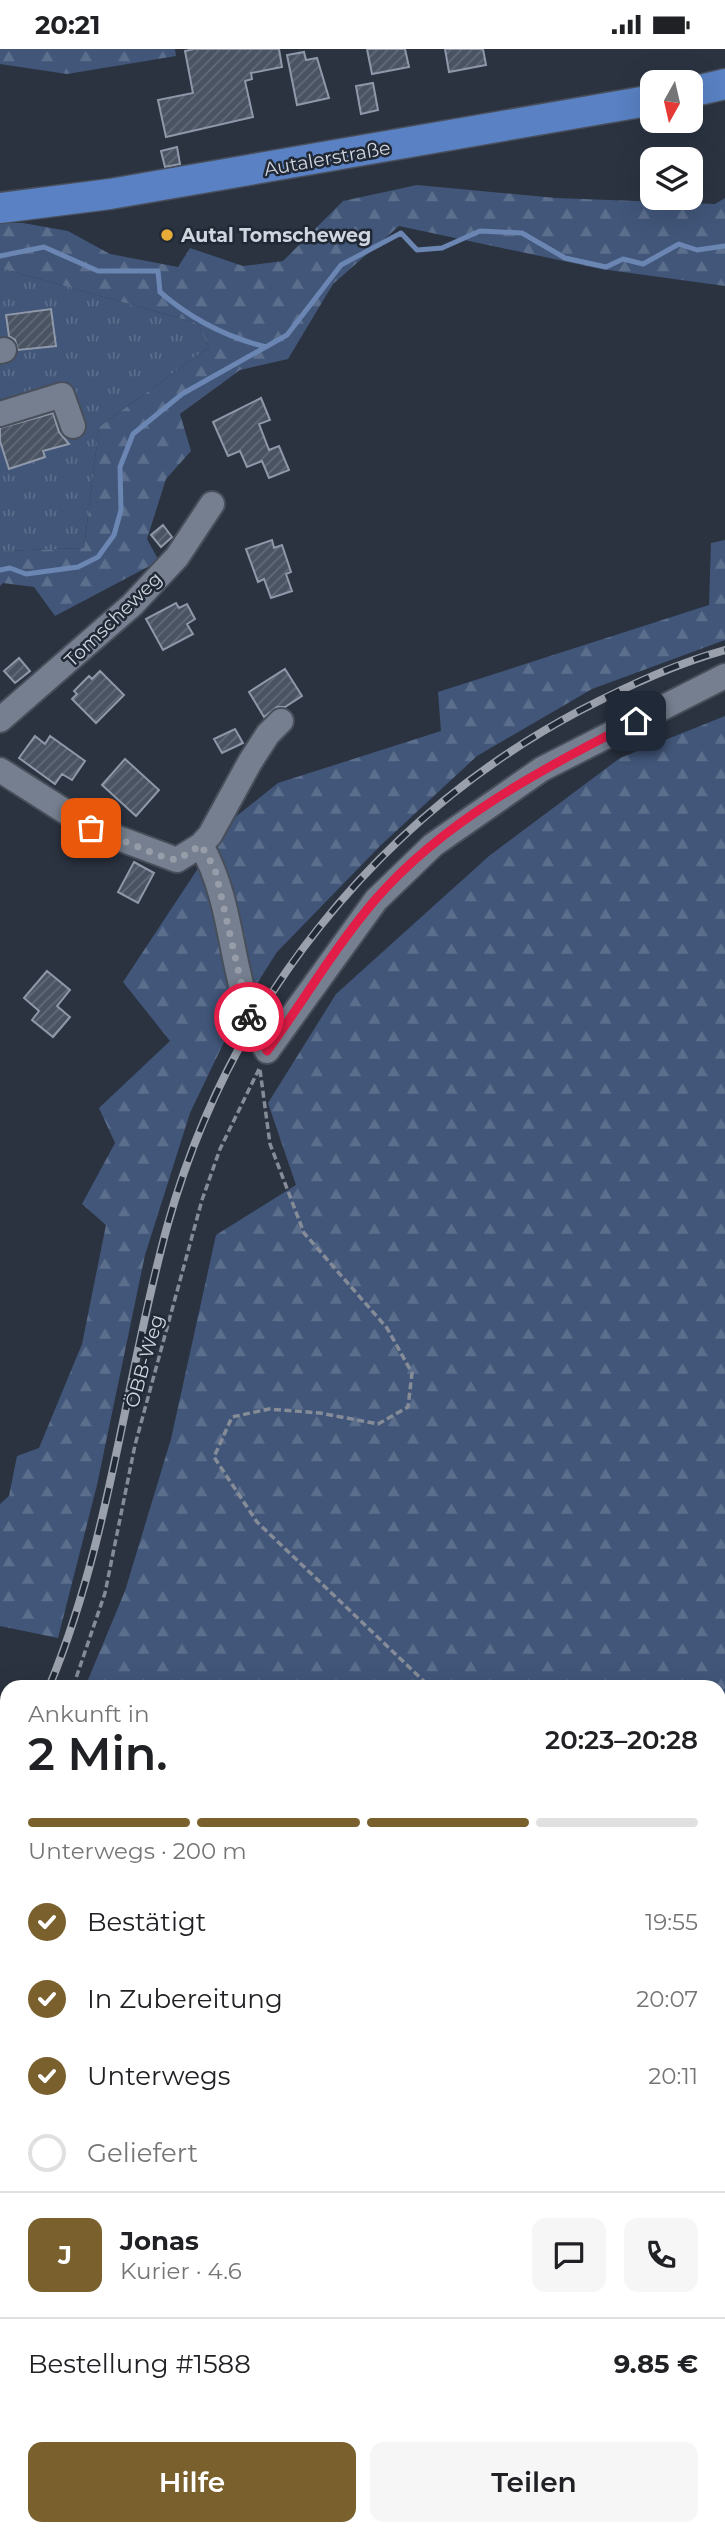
<!DOCTYPE html>
<html lang="de">
<head>
<meta charset="utf-8">
<style>
  :root { --surface:#fff; --page:#f6f6f6; --text:#202124; --muted:#757577; --line:#e0e0e0; --accent:#7a602d }
  body { margin:0; font-family:Montserrat,sans-serif; background:var(--page); color:var(--text); height:100vh; display:flex; flex-direction:column; font-size:26px; white-space:nowrap }
  * { box-sizing:border-box; margin:0 }
  p { font-size:23px; color:var(--muted) }
  .icon { flex:none; width:38px; height:38px; fill:none; stroke:currentColor; stroke-width:2; stroke-linecap:round; stroke-linejoin:round }
  .map { position:relative; flex:1; overflow:hidden }
  .details { position:absolute; left:0px; top:1631px; width:726px; height:856px; display:flex; flex-direction:column; background:var(--surface); border-radius:21px 21px 0 0; box-shadow:0 7px 28px #0002 }
  .details>* { flex:none }
  .needle { width:46px; rotate:188deg }
  .tools { position:absolute; left:640px; top:21px; display:grid; gap:14px }
  .tools a { display:grid; place-items:center; width:63px; height:63px; border-radius:14px; background:var(--surface); box-shadow:0 7px 28px #0002; font-size:35px }
  .pin { position:absolute; display:grid; place-items:center; width:60px; height:60px; color:#fff; margin:-30px; border-radius:14px; box-shadow:0 4px 10px #0006 }
  .courier { position:absolute; display:grid; place-items:center; width:70px; height:70px; margin:-35px; border:5px solid #e11d48; border-radius:50%; background:#fff; color:#222; box-shadow:0 2px 9px #0007 }
  .overview em { font-style:normal; font-weight:600 }
  .overview div { display:flex; flex-direction:column-reverse }
  .overview { display:flex; align-items:center; justify-content:space-between; height:119px; padding:0 28px }
  h1 { font-size:46px; font-weight:600; line-height:52px }
  .bar { display:grid; grid-template-columns:repeat(4,1fr); gap:10px 7px; align-content:center; height:84px; padding:0 28px }
  .bar i { height:9px; border-radius:5px; background:var(--line) }
  .bar .selected { background:var(--accent) }
  .bar p { grid-column:span 4 }
  .line { display:flex; align-items:center; gap:18px; padding:0 28px; border-top:2px solid var(--line) }
  .line div { flex:1 }
  .round { display:grid; place-items:center; flex:none; width:74px; height:74px; border-radius:14px; background:var(--page) }
  ol { padding:0 28px; list-style:none }
  li { display:flex; align-items:center; gap:21px; height:77px }
  li p { margin-inline-start:auto }
  li .icon { padding:7px; border-radius:50%; background:var(--accent); color:#fff; stroke-width:4 }
  li:last-child { color:var(--muted) }
  li i { width:38px; height:38px; border:4px solid var(--line); border-radius:50% }
  .primary-button { display:flex; gap:14px; margin-top:auto; padding:14px 28px }
  .primary-button a { flex:1; height:80px; border-radius:14px; background:var(--accent); color:#fff; font-size:28px; font-weight:600; line-height:80px; text-align:center }
  .primary-button a+a { background:var(--page); color:var(--text) }
  .status { display:flex; justify-content:space-between; align-items:center; height:49px; padding:0 35px; background:var(--surface); direction:ltr }
  .status svg { height:19px; fill:currentColor }
  .map>svg:first-child { display:block }
  .grass { fill:url(#grass-tufts) }
  .forest { fill:url(#forest-firs) }
  .lines { fill:none; stroke-linecap:round; stroke-linejoin:round }
  .stream { stroke:#6b86b3; stroke-width:5 }
  .building { fill:url(#building-hatch); stroke:#8e98a9; stroke-width:2 }
  .minor-casing { stroke:#484f5b; stroke-width:28 }
  .major-casing { stroke:#484f5b; stroke-width:33 }
  .path { stroke:#858c98; stroke-width:3.5; stroke-dasharray:7 3.5; stroke-linecap:butt }
  .minor { stroke:#757f8f; stroke-width:24 }
  .major { stroke:#5981c3; stroke-width:30 }
  .rail-casing { stroke:#9aa1ac; stroke-width:8 }
  .rail { stroke:#212936; stroke-width:5; stroke-dasharray:16; stroke-linecap:butt }
  .done { stroke:#969da8; stroke-width:7; stroke-dasharray:0 12.6 }
  .route { stroke:#e11d48; stroke-width:9 }
  .poi-dot { fill:#e7ac37; stroke:#212936; stroke-width:2.5 }
  .labels { text-anchor:middle; stroke-width:5; stroke-linejoin:round; paint-order:stroke }
  .street-label { font-size:19px; fill:#d0d6df; stroke:#212936 }
  .poi-label { font-size:19px; font-weight:bold; fill:#d0d6df; stroke:#212936; text-anchor:start }
</style>
</head>
<body>
<div class="status"><b>20:21</b><svg viewBox="0 0 49 12"><path d="M0 12V9h3v3zM5 12V6h3v6zM10 12V3h3v9zM15 12V0h3v12zM26 1h20v11H26zM47 4h2v5h-2z"/></svg></div>
<div class="map">
<svg width="725" height="2486" viewBox="0 0 725 2486">
  <defs>
    <pattern id="grass-tufts" width="24" height="20" patternUnits="userSpaceOnUse" patternTransform="scale(1.75)"><rect width="24" height="20" fill="#415679"/><path d="M3 7l-1-3M5 7V3M7 7l1-3M15 17l-1-3M17 17v-4M19 17l1-3" fill="none" stroke="#5b6e8c"/></pattern>
    <pattern id="forest-firs" width="22" height="20" patternUnits="userSpaceOnUse" patternTransform="scale(1.75)"><rect width="22" height="20" fill="#415679"/><path d="M5 1l3.5 6h-7zM16 11l3.5 6h-7z" fill="#5b6e8c"/></pattern>
    <pattern id="building-hatch" width="6" height="6" patternUnits="userSpaceOnUse" patternTransform="scale(1.75)"><rect width="6" height="6" fill="#4a5362"/><path d="M-1 1l2-2M0 6l6-6M5 7l2-2" fill="none" stroke="#636b78"/></pattern>
  </defs>
  <rect width="100%" height="100%" fill="#2b3341"/>
  <path class="grass" d="M0 219 197 274 209 298 99 378 84 499 0 502Z
    M725 2410V2486H689L692 2480H719V2425Z"/>
  <path class="forest" d="M0 0H175L176 7 67 25 0 15Z
    M417 136 556 149 715 155 725 149V237L601 220 399 177 333 235 288 310 240 321 180 365 191 402 166 430 147 490 159 512 55 567 34 538 3 534 0 537V502L84 499 99 378 209 298 197 274 0 219V174H23L68 182 110 205 178 218 190 199 243 217 283 212 343 152Z
    M725 491V591L592 640 477 707 380 797 277 903 237 966 190 1064 145 1206 97 1436 58 1589 0 1577V1455L9 1447 17 1407 39 1399 82 1295 106 1176 82 1155 115 1094 99 1059 170 992 123 933 228 774 278 734 441 682 438 643 709 556 711 494Z
    M725 667V2410L719 2425V1638H85L125 1542 171 1390 216 1186 296 1136 268 1054 336 945 489 807 620 709Z
    M7 1768V2480H22L21 2486H0V1779Z
    M285 2480H692L689 2486H286Z"/>
  <g class="lines">
    <path class="stream" d="M0 207 44 198 98 222H158L160 243C191 270 226 288 266 298
      M0 521 10 519 26 525 78 518 98 508 114 486 121 461 120 418 133 385 182 345 287 286 341 216 401 184 417 201 442 199 480 182 522 184 565 209 606 218 623 210 643 215 679 195 697 201 725 197"/>
  </g>
  <path class="building" d="M194 0H279L282 18 251 24 252 30 245 32 253 68 166 88 158 51 193 44 185 2Z
    M367 0H405L409 18 372 25Z
    M445 0H483L486 16 449 23Z
    M304 3 306 11 317 9 329 49 297 56 287 6Z
    M373 34 378 61 361 65 356 37Z
    M177 98 180 115 165 118 161 102Z
    M51 260 56 297 18 301 15 291 9 287 6 266Z
    M261 349 270 371 259 375 269 401 279 397 289 421 269 429 262 412 247 418 240 402 228 407 213 373Z
    M53 364 59 383 69 395 43 402 45 408 9 420 0 392V379Z
    M163 476 172 488 161 498 151 486Z
    M272 491 274 499 282 496 291 523 286 525 292 542 271 549 264 530 258 533 246 500Z
    M176 554 179 559 187 555 195 570 187 575 193 585 163 601 146 570Z
    M19 609 30 622 15 634 4 622Z
    M285 620 302 647 285 658H277L264 668 249 643Z
    M100 622 124 646 96 674 72 650 77 645 74 642 89 627 92 630Z
    M235 680 243 694 222 704 214 690Z
    M35 687 45 695 50 687 85 712 72 731 62 725 55 735 19 709Z
    M125 710 159 741 136 767 102 736Z
    M134 813 154 824 138 854 118 843Z
    M47 922 70 941 57 957 70 968 53 988 32 971 39 962 24 949Z"/>
  <g class="lines">
    <defs>
      <path id="minor" d="M0 302 4 301
        M0 365 62 346 73 377
        M0 671 132 556 177 508 212 455
        M0 721 91 779 177 811 201 796 210 786 250 713 268 685 281 672
        M201 796C238 862 227 934 267 1002L376 851 433 796 542 720 725 627"/>
      <path id="major" d="M691 43 725 35
        M0 159 110 145 653 51"/>
    </defs>
    <use href="#minor" class="minor-casing"/>
    <use href="#major" class="major-casing"/>
    <path class="path" d="M260 1021 270 1095 304 1184 387 1279 412 1324 408 1358 378 1375 320 1364 269 1360 232 1368 214 1408 257 1473 430 1638
      M73 1638 105 1544 135 1396 202 1151 220 1100 259 1020
      M719 1760 725 1762
      M0 1787 7 1778"/>
    <use href="#minor" class="minor"/>
    <use href="#major" class="major"/>
    <defs>
      <path id="rail" d="M49 1638C110 1492 125 1331 167 1178 228 957 376 770 579 662 625 638 674 615 725 601
        M0 1729 7 1717"/>
    </defs>
    <use href="#rail" class="rail-casing"/>
    <use href="#rail" class="rail"/>
  </g>
  <g class="lines">
    <path class="done" d="M91 779 166 809 177 811 201 796 215 820 249 968"/>
    <path class="route" d="M249 968 267 1002C303 953 335 898 375 851 445 770 543 720 636 672"/>
  </g>
  <circle class="poi-dot" cx="167" cy="186" r="7"/>
  <g class="labels">
    <g class="street-label">
      <text transform="translate(327 109) rotate(-10)" y="7">Autalerstraße</text>
      <text transform="translate(113 570) rotate(-44)" y="7">Tomscheweg</text>
      <text transform="translate(144 1312) rotate(-74)" y="7">ÖBB-Weg</text>
    </g>
    <g class="poi-label">
      <text x="181" y="193">Autal Tomscheweg</text>
    </g>
  </g>
</svg>
<div class="tools">
<a><svg class="needle" viewBox="-14 -14 28 28"><path d="M0-13l5 13h-10z" fill="#e53935"/><path d="M0 13l5-13h-10z" fill="#757577"/></svg></a>
<a><svg class="icon" aria-label="layers" viewBox="0 0 24 24"><path d="M12 4l9 5-9 5-9-5zM3 14l9 5 9-5"/></svg></a>
</div>
<div class="pin" style="left:91px;top:779px;background:#ea580c"><svg class="icon" aria-label="bag" viewBox="0 0 24 24"><path d="M5 8h14l-1 12H6zM9 8a3 3 0 0 1 6 0"/></svg></div>
<div class="pin" style="left:636px;top:672px;background:#1f2937"><svg class="icon" aria-label="home" viewBox="0 0 24 24"><path d="M3 11l9-7 9 7M6 9v11h12V9"/></svg></div>
<div class="courier" style="left:249px;top:968px"><svg class="icon" aria-label="bike" viewBox="0 0 24 24"><circle cx="6" cy="16" r="4"/><circle cx="18" cy="16" r="4"/><path d="M6 16l4-8h5l3 8M10 8l3 8H6M13 5h3"/></svg></div>
<section class="details">
<div class="overview"><div><h1>2 Min.</h1><p>Ankunft in</p></div><em>20:23–20:28</em></div>
<div class="bar"><i class="selected"></i><i class="selected"></i><i class="selected"></i><i></i><p>Unterwegs · 200 m</p></div>
<ol>
<li><svg class="icon" aria-label="check" viewBox="0 0 24 24"><path d="M5 12l5 5 9-10"/></svg>Bestätigt<p>19:55</p></li>
<li><svg class="icon" aria-label="check" viewBox="0 0 24 24"><path d="M5 12l5 5 9-10"/></svg>In Zubereitung<p>20:07</p></li>
<li><svg class="icon" aria-label="check" viewBox="0 0 24 24"><path d="M5 12l5 5 9-10"/></svg>Unterwegs<p>20:11</p></li>
<li><i></i>Geliefert</li>
</ol>
<div class="line" style="height:126px"><b class="round" style="background:var(--accent);color:#fff">J</b><div><b>Jonas</b><p>Kurier · 4.6</p></div><a class="round"><svg class="icon" aria-label="chat" viewBox="0 0 24 24"><path d="M4 5h16v11H9l-5 4z"/></svg></a><a class="round"><svg class="icon" aria-label="phone" viewBox="0 0 24 24"><path d="M5 4h4l2 5-3 2q2 4 5 5l2-3 5 2v4C11 20 4 13 5 4z"/></svg></a></div>
<div class="line" style="height:91px"><div>Bestellung #1588</div><b>9.85 €</b></div>
<div class="primary-button"><a>Hilfe</a><a>Teilen</a></div>
</section>
</div>
</body>
</html>
